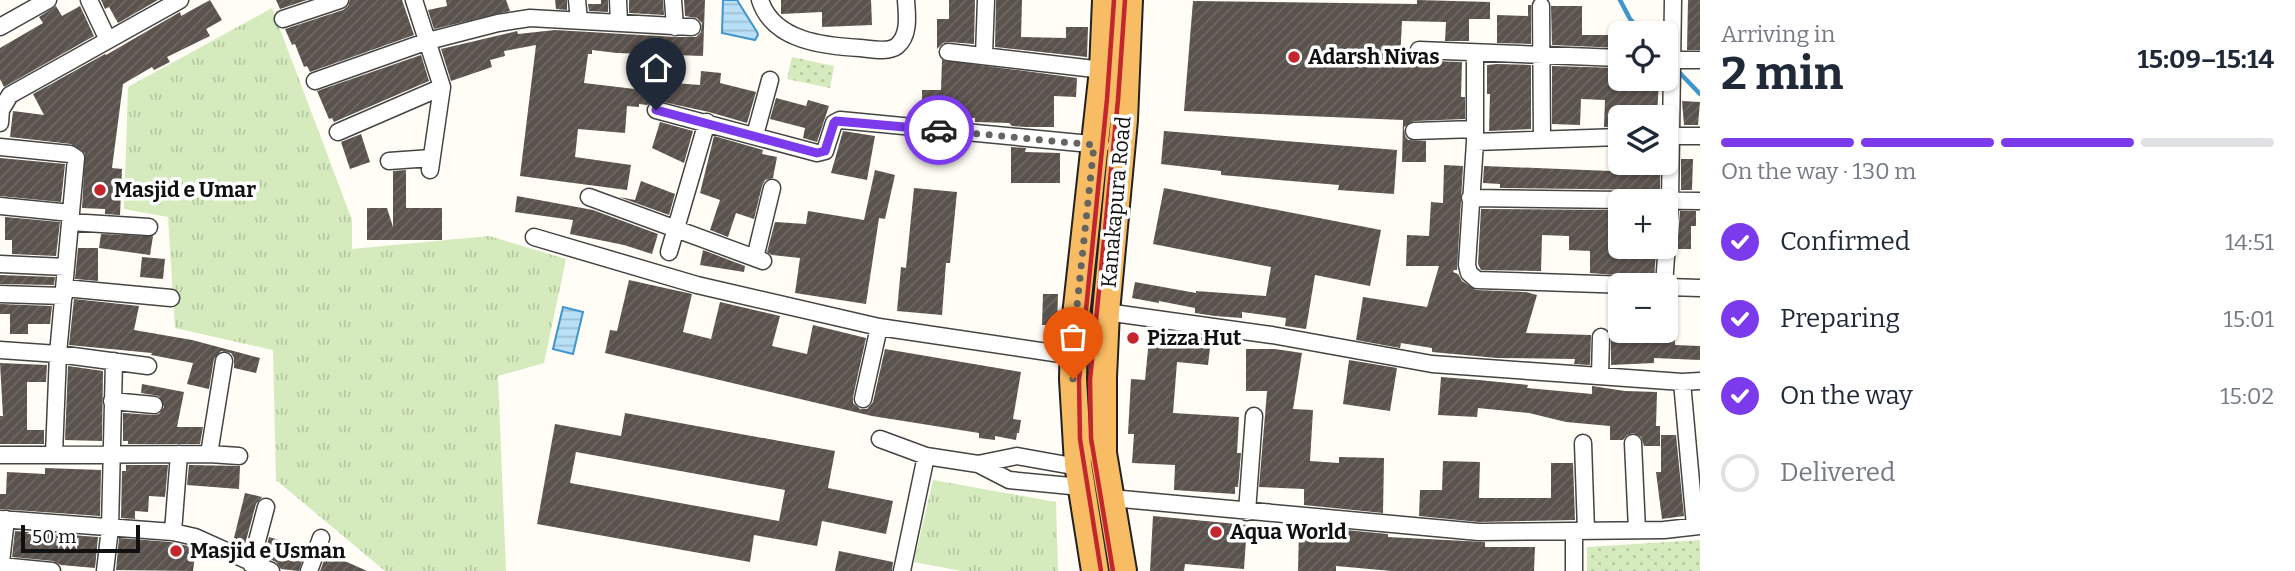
<!DOCTYPE html>
<html lang="en">
<head>
<meta charset="utf-8">
<style>
  :root { --surface:#fff; --page:#f6f6f7; --text:#1f2937; --muted:#747a83; --line:#e0e1e3; --accent:#7c3aed }
  body { margin:0; font-family:Bitter,serif; background:var(--page); color:var(--text); height:100vh; display:flex; flex-direction:column; font-size:26px; white-space:nowrap }
  * { box-sizing:border-box; margin:0 }
  p { font-size:23px; color:var(--muted) }
  .icon { flex:none; width:38px; height:38px; fill:none; stroke:currentColor; stroke-width:2; stroke-linecap:round; stroke-linejoin:round }
  .map { position:relative; flex:1; overflow:hidden }
  .details { display:flex; flex-direction:column; background:var(--surface); width:595px }
  .details>* { flex:none }
  .controls { position:absolute; left:1608px; top:21px; display:grid; gap:14px }
  .controls a { display:grid; place-items:center; width:70px; height:70px; border-radius:10px; background:var(--surface); box-shadow:0 2px 5px #0004; font-size:35px }
  .scale { position:absolute; left:21px; bottom:18px; width:119px; box-sizing:border-box; padding-left:7px; border:4px solid #111; border-top:0; font-size:19px; line-height:24px; white-space:nowrap; color:#111; -webkit-text-stroke:5px #fff; paint-order:stroke }
  .pin { position:absolute; display:grid; place-items:center; width:60px; height:60px; color:#fff; margin:-72px -30px; border-radius:50% 50% 50% 0; rotate:-45deg; box-shadow:0 0 7px #0007 }
  .pin .icon { rotate:45deg }
  .courier { position:absolute; display:grid; place-items:center; width:70px; height:70px; margin:-35px; border:5px solid #7c3aed; border-radius:50%; background:#fff; color:#222; box-shadow:0 2px 9px #0007 }
  .head em { font-style:normal; font-weight:700 }
  .head div { display:flex; flex-direction:column-reverse }
  .head { display:flex; align-items:center; justify-content:space-between; height:119px; padding:0 21px }
  h1 { font-size:46px; font-weight:700; line-height:52px }
  .bar { display:grid; grid-template-columns:repeat(4,1fr); gap:10px 7px; align-content:center; height:84px; padding:0 21px }
  .bar i { height:9px; border-radius:5px; background:var(--line) }
  .bar .active { background:var(--accent) }
  .bar p { grid-column:span 4 }
  ol { padding:0 21px; list-style:none }
  li { display:flex; align-items:center; gap:21px; height:77px }
  li p { margin-inline-start:auto }
  li .icon { padding:7px; border-radius:50%; background:var(--accent); color:#fff; stroke-width:4 }
  li:last-child { color:var(--muted) }
  li i { width:38px; height:38px; border:4px solid var(--line); border-radius:50% }
  main { display:flex; flex:1; min-height:0 }
  .map>svg:first-child { display:block }
  .grass { fill:url(#grass-tufts) }
  .park { fill:url(#park-dots) }
  .water { fill:url(#water-rules); stroke:#3f96cf; stroke-width:2 }
  .lines { fill:none; stroke-linecap:round; stroke-linejoin:round }
  .stream { stroke:#3f96cf; stroke-width:4.5 }
  .building { fill:url(#building-hatch); fill-rule:evenodd }
  .minor-casing { stroke:#444; stroke-width:19 }
  .trunk-casing { stroke:#222; stroke-width:30 }
  .minor { stroke:#fff; stroke-width:16 }
  .trunk { stroke:#f7bc64; stroke-width:26 }
  .rail { stroke:#c4262e; stroke-width:4.5 }
  .done { stroke:#646461; stroke-width:7; stroke-dasharray:0 12.6 }
  .route { stroke:#7c3aed; stroke-width:9 }
  .poi-dot { fill:#c4262e; stroke:#fff; stroke-width:2.5 }
  .labels { text-anchor:middle; stroke-width:7; stroke-linejoin:round; paint-order:stroke }
  .poi-label { font-size:21px; font-weight:bold; fill:#111; stroke:#fff; text-anchor:start }
  .street-label { font-size:21px; fill:#111; stroke:#fff }
</style>
</head>
<body>
<main>
<div class="map">
<svg width="1700" height="571" viewBox="0 0 1700 571">
  <defs>
    <pattern id="grass-tufts" width="24" height="20" patternUnits="userSpaceOnUse" patternTransform="scale(1.75)"><rect width="24" height="20" fill="#d5ebbd"/><path d="M3 7l-1-3M5 7V3M7 7l1-3M15 17l-1-3M17 17v-4M19 17l1-3" fill="none" stroke="#b6c8a1"/></pattern>
    <pattern id="park-dots" width="8" height="8" patternUnits="userSpaceOnUse" patternTransform="scale(1.75)"><rect width="8" height="8" fill="#d5ebbd"/><path d="M2 2h.1M6 6h.1" fill="none" stroke="#b6c8a1" stroke-width="1.8" stroke-linecap="round"/></pattern>
    <pattern id="water-rules" width="6" height="5" patternUnits="userSpaceOnUse" patternTransform="scale(1.75)"><rect width="6" height="5" fill="#b9e0f7"/><path d="M0 2.5h6" fill="none" stroke="#9ebfd3"/></pattern>
    <pattern id="building-hatch" width="6" height="6" patternUnits="userSpaceOnUse" patternTransform="scale(1.75)"><rect width="6" height="6" fill="#5a524d"/><path d="M-1 1l2-2M0 6l6-6M5 7l2-2" fill="none" stroke="#6d6662"/></pattern>
  </defs>
  <rect width="100%" height="100%" fill="#fffdf5"/>
  <path class="grass" d="M272 8 352 220V249L489 236 566 259 544 363 498 376 506 571H385L276 480 273 350 175 328 168 217 124 209 128 87Z
    M933 480 1056 502 1058 571H961L914 562Z"/>
  <path class="park" d="M792 57 834 66 830 88 787 79Z
    M1700 540V571H1587V547Z"/>
  <path class="water" d="M723 0H737L757 32 758 35 755 40 722 33Z
    M563 307 583 312 573 354 553 349Z"/>
  <g class="lines">
    <path class="stream" d="M1620 0 1630 19 1643 33
      M1676 69 1700 94"/>
  </g>
  <path class="building" d="M101 0H158L118 23 109 7 105 9Z
    M210 0 222 20 206 29 210 36 167 57 170 62 154 70 152 67 123 84 112 168 122 169 120 215 105 214V209L82 208 85 153 71 144 10 137 13 111 44 115 33 94 105 54 106 55 180 12 181 16Z
    M276 0H307L280 9Z
    M350 0H402L414 35 310 72 307 66 304 67 295 44 292 45 285 29 343 10 348 6Z
    M446 0H506L510 11 434 29 428 10 447 6Z
    M555 0H567V10L556 9Z
    M601 0H608V12L589 11 588 4H601Z
    M629 0H663L664 15 629 13Z
    M684 0H705L703 56 617 53 592 50V54H588L584 83 660 92 661 82 700 85 701 71 721 73 720 83 756 92 747 123 709 112 654 100 647 105 639 104V107L627 106 625 133 578 129 575 157 631 165 627 190 520 176 536 45 504 51 505 56 490 60 492 67 451 81 441 49 517 31 518 34 555 30 675 37H696L701 32 702 23 697 18 685 16Z
    M781 0H871L872 25 822 27V12L781 14Z
    M949 0H975L974 44 949 42 943 43 937 49V19H949Z
    M996 0H1022L1021 37 1066 38V27H1088L1087 57 995 47Z
    M1417 0 1490 2V19H1469V41H1445L1446 22 1402 21 1400 60 1462 62 1461 97H1465V119L1414 121 1404 127 1405 136 1408 140 1426 141V162H1402L1403 120 1184 111 1193 1 1417 4Z
    M1688 0H1700V50H1687Z
    M1528 5H1531V44L1497 43V15L1528 16Z
    M56 6 62 16 80 6 94 36 4 87 0 79V48L43 23 39 17Z
    M1551 6H1582V35H1620V48L1552 45Z
    M421 55 429 81 334 122 332 118 329 119 317 91Z
    M942 60 1077 78 1076 97 1054 96V127H1026L1012 126 1009 123 975 122V118L922 117V90H941Z
    M1497 64 1531 65V129L1489 131 1490 94H1487V65Z
    M1552 66 1620 68V79H1659L1657 117H1620V127H1604L1605 100 1581 99 1580 125 1552 124Z
    M776 98 806 106 808 100 829 106 817 142 803 138 805 128 770 119Z
    M1682 101 1700 102 1698 125H1684Z
    M660 122 693 131 684 163 652 148Z
    M843 131 875 136 867 180 831 173Z
    M1164 131 1397 150 1394 194 1338 190 1339 185 1221 175V171L1161 164Z
    M361 134 370 162 350 169 341 142Z
    M714 136 763 150 762 154 777 157 773 178 765 180 762 186 754 219 736 213 728 237 710 230 720 200 700 193Z
    M1011 147 1026 148 1025 152 1060 153V183H1011Z
    M0 158 65 164 61 202 0 196Z
    M1681 159H1693L1692 190H1681Z
    M1444 165 1463 166 1457 270H1454L1453 272 1458 274 1462 281 1476 290 1526 292 1537 295 1526 333 1591 335 1590 365 1574 364 1575 359 1497 358 1432 352V348L1401 343 1400 348 1356 340 1363 297 1427 307 1439 266H1406L1407 235 1429 236 1431 202 1443 203Z
    M1484 166 1660 173V190L1500 188V184L1483 183Z
    M406 170V208H442V240H367V208H387L393 227V171Z
    M875 170 895 175 885 219 879 218 866 304 795 293 800 258 772 255 767 252 775 222 806 224 808 211 864 220Z
    M641 181 675 194 669 215 619 197 635 200Z
    M914 188 957 192 950 263H946L942 315 897 311 901 267 906 268Z
    M1164 188 1381 230 1370 286 1315 275 1306 329 1285 326 1286 318 1242 312V318L1215 316 1195 313V308L1159 301V303L1132 298 1135 282 1196 293V291L1266 296 1271 267 1153 244Z
    M517 196 593 210 658 234 652 254 624 245 570 234 573 220 515 212Z
    M1481 209 1617 210 1616 247H1641V254H1656L1654 278 1590 273V251L1569 250V236L1542 235 1541 271 1481 270 1478 264Z
    M1680 211H1696V226H1691V249H1677Z
    M5 217 60 222 56 256 12 254V240H5Z
    M101 234 153 236 150 255 99 248Z
    M78 248H98V281L75 279Z
    M703 250 745 266 744 272 700 265Z
    M142 257 165 259 163 279 140 277Z
    M0 275 55 277 54 285 0 284Z
    M629 280 692 294 683 332 711 339 720 302 780 316 772 346 807 354 813 325 866 338 853 397V403L860 409H867L873 402 885 349 1021 372 1013 419 1021 420 1019 433H1017L1016 440 995 436V440L979 438V433L872 416 605 353 610 330 617 331Z
    M1043 294H1058L1057 325H1042Z
    M74 299 139 306 134 330 192 340 260 358 256 373 234 368V358L231 353 221 351 214 359 209 389 187 384 193 363 151 355 152 353 69 345Z
    M0 304 52 306 50 324H28V334H10V314H0Z
    M1150 329 1211 339 1208 365 1177 362 1173 413 1239 417 1237 453H1241L1238 487H1235V494L1174 490 1175 465 1132 463 1134 434H1128L1131 379 1145 380Z
    M1616 332 1634 333V341L1660 342 1661 334 1675 335V345L1700 346V360L1654 358V363L1611 365V335H1615Z
    M1246 349H1275L1302 353 1293 409 1313 410 1310 461 1339 463V457L1384 458 1383 513 1304 505V489L1259 487 1267 391H1246Z
    M1349 360 1397 368 1390 411 1343 404Z
    M0 363 47 365 46 382H27V430H44V444H0V416H3Z
    M68 366 103 371 102 441 65 440Z
    M1441 377 1479 380 1528 385 1527 388 1592 394V386L1625 391 1657 392 1656 426H1660V446H1644L1641 437 1633 433 1627 435 1623 440H1610V426L1566 422 1529 413 1478 408 1477 417 1438 415Z
    M142 384 184 392 177 427H203L200 444H128V441H123V413L154 415 159 414 164 407 159 396 141 393Z
    M625 413 835 451 828 488 893 501 886 534 822 521 817 546 754 535 750 562 537 524 555 424 621 436ZM576 452 785 490 779 521 570 483Z
    M1661 435H1676L1684 516 1662 519 1656 472H1661Z
    M1443 461 1480 462 1479 498H1551V463H1573L1575 520 1479 522 1419 516 1420 490H1442Z
    M126 465H168L165 497 149 496 148 512 135 511V519L121 518 122 471H126Z
    M189 465 240 466 239 489 187 485Z
    M45 468 101 470 100 516 0 509V494H6L7 472 45 474Z
    M245 493 262 497 256 504 244 548 233 542Z
    M1153 516 1247 525 1244 569 1185 564 1184 571H1150Z
    M1303 526 1388 534V537L1485 542V547H1535L1534 571H1392L1336 566V571H1298L1299 529H1303Z
    M15 531 98 537 95 568 61 565 53 561 12 557Z
    M269 537 306 548 299 571 281 569 276 562 264 556Z
    M119 538 171 542 192 547 196 549 193 571 116 570Z
    M839 551 893 562 892 571H835Z
    M327 553 367 571H320Z"/>
  <g class="lines">
    <defs>
      <path id="minor" d="M89 0 108 40
        M414 0 442 87 430 170
        M577 0 579 20
        M618 0 619 23
        M673 0 675 27
        M760 0C773 41 824 46 860 48 871 49 888 53 897 46 910 35 907 15 906 0
        M1541 6 1542 140
        M283 19 340 0
        M0 27 48 0
        M1419 50 1620 58
        M948 52 1103 70
        M1475 54V142L1467 265 1469 273 1477 280 1629 285
        M984 55 986 0
        M1666 60H1700
        M315 81 428 41 498 23 530 18 692 27
        M656 110 817 153 825 151 834 123 840 120 1101 145
        M0 123 1 110 10 95 180 0
        M1414 131 1475 129
        M338 132 442 87
        M755 135 770 80
        M1666 136H1700
        M1475 142 1620 137
        M0 147 70 154 76 158 58 354 54 454
        M389 161 431 158
        M589 197 763 261
        M1470 198 1700 201
        M0 206 71 213
        M70 222 149 227
        M534 237 697 285 879 327 1074 356
        M669 252 707 122
        M755 258 772 188
        M0 264 66 267
        M1664 285 1670 201 1673 0
        M1666 287 1700 288
        M64 288 171 298
        M0 294 64 296
        M1106 312 1272 335 1432 364 1682 382 1700 381
        M0 350 58 354 148 366
        M1600 376 1601 337
        M1682 382 1695 526
        M863 399 879 327
        M112 401 154 405
        M880 439 926 456 978 464
        M1583 443 1586 531
        M1633 443 1637 530
        M209 454 224 361
        M0 455 209 454 239 456
        M1078 464 1067 465 1017 456 978 464 1009 480 1081 487
        M1111 498 1479 532 1664 530 1700 526
        M1247 512 1254 416
        M0 519 173 532 195 537 271 571
        M173 532 179 454
        M251 564 266 507
        M1 566 52 571
        M0 571 6 519
        M105 571 110 528 114 361
        M309 571 321 538
        M902 571 926 456
        M1574 571V532"/>
      <path id="trunk" d="M1095 571 1078 464 1073 379 1074 334 1103 70 1106 0
        M1123 571 1103 453V377L1106 312 1124 120 1129 0"/>
    </defs>
    <use href="#minor" class="minor-casing"/>
    <use href="#trunk" class="trunk-casing"/>
    <use href="#minor" class="minor"/>
    <use href="#trunk" class="trunk"/>
    <path class="rail" d="M1101 571 1080 439 1079 380 1107 99 1114 0
      M1113 571 1091 438 1090 380 1118 100 1125 0"/>
  </g>
  <g class="lines">
    <path class="done" d="M939 130 1094 145 1074 334 1073 379"/>
    <path class="route" d="M656 110 817 153 825 151 834 123 836 121 939 130"/>
  </g>
  <g class="poi-dot">
    <circle cx="1294" cy="57" r="7"/>
    <circle cx="100" cy="190" r="7"/>
    <circle cx="1133" cy="338" r="7"/>
    <circle cx="1216" cy="532" r="7"/>
    <circle cx="176" cy="551" r="7"/>
  </g>
  <g class="labels">
    <g class="poi-label">
      <text x="1308" y="64">Adarsh Nivas</text>
      <text x="114" y="197">Masjid e Umar</text>
      <text x="1147" y="345">Pizza Hut</text>
      <text x="1230" y="539">Aqua World</text>
      <text x="190" y="558">Masjid e Usman</text>
    </g>
    <g class="street-label">
      <text transform="translate(1116 202) rotate(-85)" y="7">Kanakapura Road</text>
    </g>
  </g>
</svg>
<div class="controls">
<a><svg class="icon" aria-label="locate" viewBox="0 0 24 24"><circle cx="12" cy="12" r="6"/><path d="M12 2v4M12 18v4M2 12h4M18 12h4"/></svg></a>
<a><svg class="icon" aria-label="layers" viewBox="0 0 24 24"><path d="M12 4l9 5-9 5-9-5zM3 14l9 5 9-5"/></svg></a>
<a>+</a>
<a>−</a>
</div>
<div class="scale">50 m</div>
<div class="pin" style="left:1073px;top:379px;background:#ea580c"><svg class="icon" aria-label="bag" viewBox="0 0 24 24"><path d="M5 8h14l-1 12H6zM9 8a3 3 0 0 1 6 0"/></svg></div>
<div class="pin" style="left:656px;top:110px;background:#1f2937"><svg class="icon" aria-label="home" viewBox="0 0 24 24"><path d="M3 11l9-7 9 7M6 9v11h12V9"/></svg></div>
<div class="courier" style="left:939px;top:130px"><svg class="icon" aria-label="car" viewBox="0 0 24 24"><path d="M5 17H2v-5l4-1 3-4h7l3 4 3 1v5h-3M9 17h6M6 11h13"/><circle cx="7" cy="17" r="2"/><circle cx="17" cy="17" r="2"/></svg></div>
</div>
<section class="details">
<div class="head"><div><h1>2 min</h1><p>Arriving in</p></div><em>15:09–15:14</em></div>
<div class="bar"><i class="active"></i><i class="active"></i><i class="active"></i><i></i><p>On the way · 130 m</p></div>
<ol>
<li><svg class="icon" aria-label="check" viewBox="0 0 24 24"><path d="M5 12l5 5 9-10"/></svg>Confirmed<p>14:51</p></li>
<li><svg class="icon" aria-label="check" viewBox="0 0 24 24"><path d="M5 12l5 5 9-10"/></svg>Preparing<p>15:01</p></li>
<li><svg class="icon" aria-label="check" viewBox="0 0 24 24"><path d="M5 12l5 5 9-10"/></svg>On the way<p>15:02</p></li>
<li><i></i>Delivered</li>
</ol>
</section>
</main>
</body>
</html>
